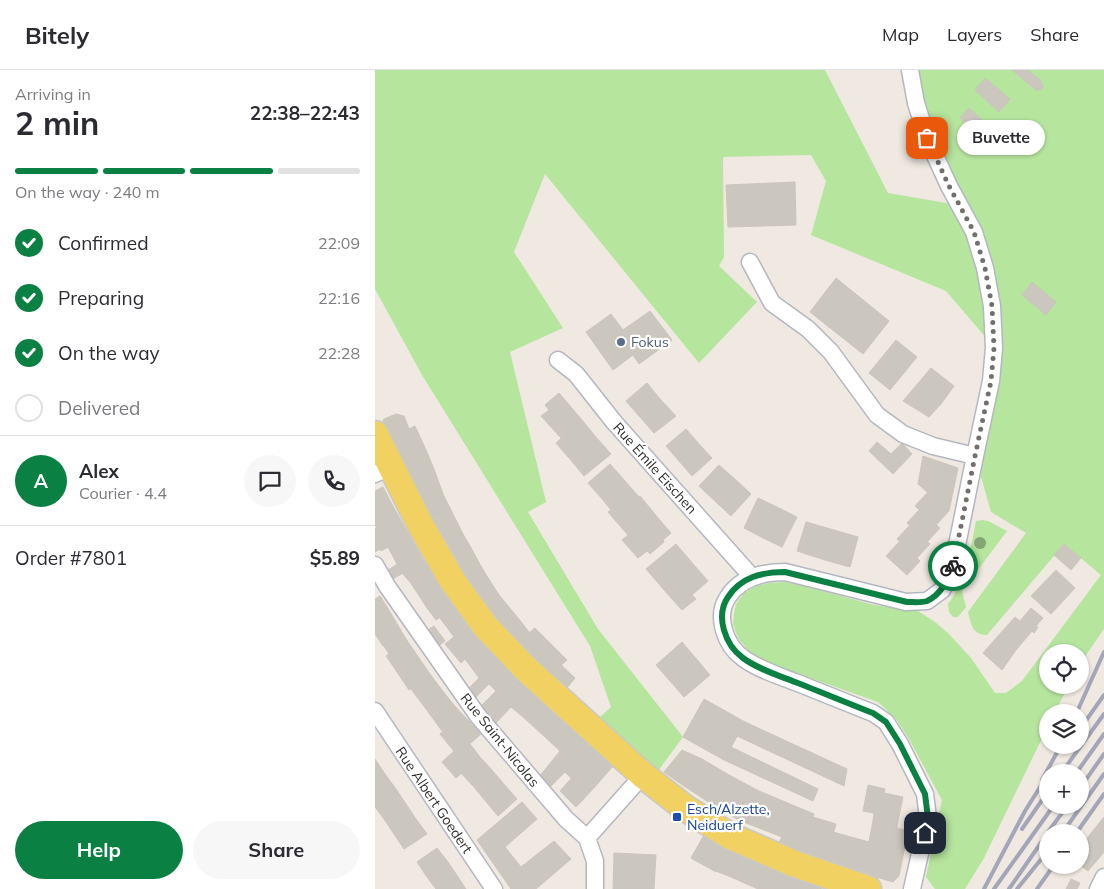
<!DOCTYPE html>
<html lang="en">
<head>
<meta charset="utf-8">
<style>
  :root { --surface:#fff; --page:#f7f7f7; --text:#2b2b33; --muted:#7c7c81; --line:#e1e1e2; --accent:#0b8043 }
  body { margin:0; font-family:Mulish,sans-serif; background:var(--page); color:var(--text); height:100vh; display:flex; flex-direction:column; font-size:19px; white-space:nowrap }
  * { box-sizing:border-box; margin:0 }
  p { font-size:16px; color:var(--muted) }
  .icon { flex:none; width:28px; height:28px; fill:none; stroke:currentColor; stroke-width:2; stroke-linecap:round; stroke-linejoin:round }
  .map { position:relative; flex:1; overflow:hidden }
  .details { display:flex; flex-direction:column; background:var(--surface); width:375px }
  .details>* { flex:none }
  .buttons { position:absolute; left:664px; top:574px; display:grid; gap:10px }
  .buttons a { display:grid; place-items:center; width:50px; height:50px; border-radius:50%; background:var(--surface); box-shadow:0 1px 4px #0004; font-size:25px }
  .pin { position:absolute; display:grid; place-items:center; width:42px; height:42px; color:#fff; margin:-21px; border-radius:10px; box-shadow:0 2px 8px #0006 }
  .courier { position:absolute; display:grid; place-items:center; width:50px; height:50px; margin:-25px; border:4px solid #0b8043; border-radius:50%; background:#fff; color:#222; box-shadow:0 1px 6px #0007 }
  .bubble { position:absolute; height:35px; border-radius:18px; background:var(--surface); box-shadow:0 1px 4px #0004; font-size:16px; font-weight:700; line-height:35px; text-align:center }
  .head em { font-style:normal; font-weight:700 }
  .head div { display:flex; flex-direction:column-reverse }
  .head { display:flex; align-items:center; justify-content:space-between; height:85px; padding:0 15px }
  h1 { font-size:32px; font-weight:700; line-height:38px }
  .bar { display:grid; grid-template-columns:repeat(4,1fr); gap:8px 5px; align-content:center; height:60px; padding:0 15px }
  .bar i { height:6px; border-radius:4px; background:var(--line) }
  .bar .active { background:var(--accent) }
  .bar p { grid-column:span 4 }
  .line { display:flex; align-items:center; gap:12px; padding:0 15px; border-top:1px solid var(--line) }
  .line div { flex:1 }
  .round { display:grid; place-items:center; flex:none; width:52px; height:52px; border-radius:26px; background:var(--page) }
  ol { padding:0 15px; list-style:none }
  li { display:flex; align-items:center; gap:15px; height:55px }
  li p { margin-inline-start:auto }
  li .icon { padding:5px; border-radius:50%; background:var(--accent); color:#fff; stroke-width:4 }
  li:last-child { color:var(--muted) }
  li i { width:28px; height:28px; border:2px solid var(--line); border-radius:50% }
  .action { display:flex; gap:10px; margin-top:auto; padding:10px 15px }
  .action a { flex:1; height:58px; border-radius:30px; background:var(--accent); color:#fff; font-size:20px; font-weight:700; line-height:58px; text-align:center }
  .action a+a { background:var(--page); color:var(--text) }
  header { display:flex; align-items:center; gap:30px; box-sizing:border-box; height:70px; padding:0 25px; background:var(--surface); border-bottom:1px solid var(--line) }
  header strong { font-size:24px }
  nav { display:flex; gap:28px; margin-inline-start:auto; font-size:18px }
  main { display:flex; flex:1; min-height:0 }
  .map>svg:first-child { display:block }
  .green { fill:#b6e59e }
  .building { fill:#cbc7bf; stroke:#cbc5ba }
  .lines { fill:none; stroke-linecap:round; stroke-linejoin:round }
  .minor-casing { stroke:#b4b7c1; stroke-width:19 }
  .primary-casing { stroke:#c9c9c9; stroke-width:29 }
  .minor { stroke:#fff; stroke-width:16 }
  .primary { stroke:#f2d163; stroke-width:26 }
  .rail { stroke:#a3a6b8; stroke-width:4 }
  .tree { fill:#84a574 }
  .done { stroke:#726f6d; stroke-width:5; stroke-dasharray:0 9 }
  .route { stroke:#0b8043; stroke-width:6 }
  .service-dot { fill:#5c6f8a; stroke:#fff; stroke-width:2 }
  .transit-dot { fill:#1a4fb4; stroke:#fff; stroke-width:2 }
  .labels { text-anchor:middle; stroke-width:4.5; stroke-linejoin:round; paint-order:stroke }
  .service-label { font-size:14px; fill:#4e5e75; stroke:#fff; text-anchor:start }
  .street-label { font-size:14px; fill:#2e2e2e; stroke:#fff }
  .transit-label { font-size:14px; fill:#164399; stroke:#fff; text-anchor:start }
</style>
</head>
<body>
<header>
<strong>Bitely</strong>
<nav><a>Map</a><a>Layers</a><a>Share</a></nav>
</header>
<main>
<section class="details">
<div class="head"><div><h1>2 min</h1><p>Arriving in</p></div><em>22:38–22:43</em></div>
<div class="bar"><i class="active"></i><i class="active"></i><i class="active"></i><i></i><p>On the way · 240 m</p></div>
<ol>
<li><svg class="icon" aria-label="check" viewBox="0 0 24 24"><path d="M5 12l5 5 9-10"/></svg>Confirmed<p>22:09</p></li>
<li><svg class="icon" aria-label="check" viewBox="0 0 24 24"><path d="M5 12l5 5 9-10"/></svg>Preparing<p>22:16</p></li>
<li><svg class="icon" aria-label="check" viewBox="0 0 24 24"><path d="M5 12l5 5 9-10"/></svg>On the way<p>22:28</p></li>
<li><i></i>Delivered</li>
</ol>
<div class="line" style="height:90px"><b class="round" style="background:var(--accent);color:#fff">A</b><div><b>Alex</b><p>Courier · 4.4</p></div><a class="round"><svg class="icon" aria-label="chat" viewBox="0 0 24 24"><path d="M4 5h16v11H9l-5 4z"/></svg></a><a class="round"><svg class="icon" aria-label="phone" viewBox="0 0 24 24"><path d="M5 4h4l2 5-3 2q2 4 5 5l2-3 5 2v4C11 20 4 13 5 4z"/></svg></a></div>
<div class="line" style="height:65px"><div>Order #7801</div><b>$5.89</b></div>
<div class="action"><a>Help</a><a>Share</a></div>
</section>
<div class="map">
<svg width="729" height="819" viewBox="0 0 729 819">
  <rect width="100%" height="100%" fill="#efe9e1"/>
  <path class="green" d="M0 0H450L513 123 583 135 529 0H729V559L705 594V582H672V615H694L680 642H672V658L609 788 590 819H560L551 807 567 730 534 669 521 649 503 632 393 593 373 580 363 568 358 554 359 544 361 534 369 523 381 516 394 513 409 512 426 515 499 535 543 541 560 552 574 564 596 588 620 623H631L647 611 726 505 689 474 612 565C597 565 596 554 593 542L651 463 616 442 600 386 619 277 571 221 436 165 451 111 436 85 348 87 349 187 344 196 382 232 324 293 170 104 139 182 188 258 135 282 171 432 153 442 223 559 308 667 283 701 224 648 236 637 215 576 47 305 0 219Z
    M607 450 613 451 632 461 587 521 591 537 583 547H578L574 542 573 534C592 509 595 481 601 451Z"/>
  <path class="building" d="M637 0H653L667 12 668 18 666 20H661Z
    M610 8 635 29 624 42 600 20Z
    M594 38 608 51 600 61 585 48Z
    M420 112 421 155 353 157 351 115Z
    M461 208 514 251 488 284 435 242Z
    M657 212 681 232 671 245 647 225Z
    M275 241 297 270 264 294 258 285 238 300 211 262 236 244 248 260Z
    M521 270 542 287 515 320 494 303Z
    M556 298 579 316 566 334 554 347 528 331Z
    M272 313 285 329 265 347 251 331Z
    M184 323 207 350 186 368 166 346 174 340 170 335Z
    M285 329 301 346 279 363 265 347Z
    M21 344 29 346 34 359 14 368 7 353 9 349Z
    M207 350 220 366 194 388 181 373Z
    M40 356 51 380 25 392 14 368Z
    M311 359 324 374 304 391 291 376Z
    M220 366 236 384 209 406 194 388Z
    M502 372 516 384 527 373 537 384 518 404 494 381Z
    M324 374 337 388 317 406 304 391Z
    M51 380 59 399 33 411 25 392Z
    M548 386 583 398 574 441 543 414Z
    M235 394 250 411 228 430 213 413Z
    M344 395 361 410 341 432 324 416Z
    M59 399 68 424 43 433 33 411Z
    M361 410 376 424 356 446 341 432Z
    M250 411 264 427 239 449 233 442 236 440 228 430Z
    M8 417 19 438 11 443 0 423V421Z
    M553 422 574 441 561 455 540 436Z
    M0 423 11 443 0 449Z
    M68 424 75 438 50 447 43 433Z
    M265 426 279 443 253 465 239 449Z
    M383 428 402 437 388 468 369 458Z
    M402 437 422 447 407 477 388 468Z
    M19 438 28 454 0 470V459L2 458 0 455V449Z
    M75 438 81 450 59 462 50 447Z
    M544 440 565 458 552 472 532 453Z
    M279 443 296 463 288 470 289 472 275 484 272 481 263 488 247 470Z
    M81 450 88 464 66 475 59 462Z
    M431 452 459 460 450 490 422 481Z
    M28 454 34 465 6 481 5 479 0 482V470Z
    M534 456 555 474 542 488 522 469Z
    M459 460 483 467 475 497 450 490Z
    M88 464 95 476 71 484 66 475Z
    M34 465 43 481 22 494 13 477Z
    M524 472 545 491 532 505 511 486Z
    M301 474 319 495 289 520 271 499Z
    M689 474 706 488 696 500 679 485Z
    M95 476 102 489 82 498 71 484Z
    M43 481 49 491 14 511 10 502Z
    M102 489 110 503 92 511 82 498Z
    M49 491 56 501 35 512 27 503Z
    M319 495 333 511 317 525 321 529 307 540 289 520Z
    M681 500 700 518 676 544 656 526Z
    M56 501 63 510 43 524 35 512Z
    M110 503 124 525 106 533 92 511Z
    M63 510 72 524 52 538 43 524Z
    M72 524 81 537 61 550 52 538Z
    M124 525 143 548 123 555 106 533Z
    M5 526 12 537 0 545V529Z
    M12 537 28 564 8 576 0 564V545Z
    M81 537 95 554 79 567 65 548Z
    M656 538 668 548 661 556 663 557 659 563 645 551Z
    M640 547 657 561 641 580 623 566Z
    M143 548 154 562 140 574 123 555Z
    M95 554 126 593 146 611 109 645 103 639 121 621 114 614 99 629 92 620 104 608 90 589 86 593 70 574Z
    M59 556 70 571 61 578 50 562Z
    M160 558 178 576 159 594 140 574Z
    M28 564 33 572 14 584 9 576Z
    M623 566 641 580 627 600 608 583Z
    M33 572 40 582 18 596 11 586Z
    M307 572 335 605 309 627 281 595Z
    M178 576 192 590 174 606 159 594Z
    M40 582 46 591 24 605 18 596Z
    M46 591 55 604 34 620 24 605Z
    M186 595 200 608 191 619 174 606Z
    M55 604 61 612 42 627 36 619Z
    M146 611 164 628 148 647 136 637 118 656 109 645Z
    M61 612 70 624 51 639 42 627Z
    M70 624 79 635 59 650 51 639Z
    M164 628 184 646 169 666 148 647Z
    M329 629 370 652 349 690 308 667Z
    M79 635 88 645 67 661 59 650Z
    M88 645 106 664 82 685 65 664Z
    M184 646 202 662 185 681 169 666Z
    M370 652 472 699 469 716 362 666Z
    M202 662 221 681 196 708 190 702 174 718 164 707 185 681Z
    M95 674 105 687 81 708 67 692 79 681 82 685Z
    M356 677 443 719 438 731 349 690Z
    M307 680 327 689 309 716 289 702Z
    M221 681 239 695 218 719 201 703Z
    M105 687 117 700 98 716 86 703Z
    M0 689 10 704 0 711Z
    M327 689 354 705 338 735 309 716Z
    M117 700 127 712 108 728 98 716Z
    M201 703 218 719 201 737 185 721Z
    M10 704 21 719 0 733V711Z
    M354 705 384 721 366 751 338 735Z
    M127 712 142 729 123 746 108 728Z
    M493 715 510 719 509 723 528 727 522 756 498 751 499 743 488 741Z
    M21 719 31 734 9 749 0 737V733Z
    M384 721 439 744 423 782 403 774 407 767 366 751Z
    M147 732 162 749 130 777 146 797 179 771 196 789 161 819H136L102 770Z
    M31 734 41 749 19 764 9 749Z
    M438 747 461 754 450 792 423 782Z
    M729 747V782L713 801 705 795V777Z
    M41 749 52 764 29 779 19 764Z
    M498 751 522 756V758L533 761 524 806 518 812 450 792 458 762 494 772Z
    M329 765 352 779 341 802 316 788Z
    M62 778 73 792 52 807 42 792Z
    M352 779 365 785 356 807 341 801Z
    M239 783 281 785 279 819H238Z
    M365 785 392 797 383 819 356 807Z
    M73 792 83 807 66 819H61L52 807Z
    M392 797 423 809 419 819H383Z
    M83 807 91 819H66Z
    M423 809 447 819H419Z
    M696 809 705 813 702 819H691Z"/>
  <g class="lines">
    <defs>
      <path id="minor" d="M535 0 541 33 552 68 574 116 599 162 610 198 617 236 619 278 616 311 600 386 577 500 567 520 552 531 531 532 410 502C388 502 366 507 353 527 340 546 350 575 368 588 383 599 402 605 420 612 446 622 472 633 498 643L511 652 525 674 550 724 553 748 537 819
        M375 192 397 233 433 259 456 282 502 345 528 364 558 376 600 386
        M183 290 201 304 239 352 377 507
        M0 404 17 396
        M0 495 12 516 103 646 191 749 212 768 220 791V819
        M0 641 119 819
        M212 768 268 705
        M723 819 729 807"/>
      <path id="primary" d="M0 364 46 456 77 510 110 556 150 598 268 705 310 738 355 766 420 794 493 819"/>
    </defs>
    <use href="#minor" class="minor-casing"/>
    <use href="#primary" class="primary-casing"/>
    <use href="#minor" class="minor"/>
    <use href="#primary" class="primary"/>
    <path class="rail" d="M702 642 729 582
      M705 659 729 625
      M687 702 729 644
      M702 702 729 664
      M667 710 686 675
      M705 718 729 684
      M647 759 672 723
      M673 762 693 735
      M688 762 729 704
      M702 762 729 724
      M609 819 650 741 672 706
      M619 819 679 735
      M634 819 672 764
      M642 819 672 782
      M662 819 679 795"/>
  </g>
  <circle class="tree" cx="605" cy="473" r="6"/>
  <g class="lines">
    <path class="done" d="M552 68 574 116 599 162 610 198 617 236 619 278 616 311 600 386 578 496"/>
    <path class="route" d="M550 763 553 748 550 724 525 674 511 652 498 643C472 633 446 622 420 612 402 605 383 599 368 588 350 575 340 546 353 527 366 507 387 502 410 502L532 532C538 532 546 533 552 531 564 526 575 509 578 496"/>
  </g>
  <circle class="service-dot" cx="246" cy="272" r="5"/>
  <rect class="transit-dot" x="297" y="742" width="10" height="10" rx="2.5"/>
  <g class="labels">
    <g class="service-label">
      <text x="256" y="277">Fokus</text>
    </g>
    <g class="street-label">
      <text transform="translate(280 398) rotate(48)" y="5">Rue Émile Eischen</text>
      <text transform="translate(125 670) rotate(51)" y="5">Rue Saint-Nicolas</text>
      <text transform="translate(59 730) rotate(56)" y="5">Rue Albert Goedert</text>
    </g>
    <g class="transit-label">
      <text x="312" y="744">Esch/Alzette,<tspan x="312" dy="16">Neiduerf</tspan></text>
    </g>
  </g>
</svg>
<div class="buttons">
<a><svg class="icon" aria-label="locate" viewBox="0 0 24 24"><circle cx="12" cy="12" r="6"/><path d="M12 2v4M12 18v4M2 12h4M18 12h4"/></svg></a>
<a><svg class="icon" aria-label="layers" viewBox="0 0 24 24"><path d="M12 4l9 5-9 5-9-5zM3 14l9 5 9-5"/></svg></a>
<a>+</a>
<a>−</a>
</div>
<div class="pin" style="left:552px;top:68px;background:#ea580c"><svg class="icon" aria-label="bag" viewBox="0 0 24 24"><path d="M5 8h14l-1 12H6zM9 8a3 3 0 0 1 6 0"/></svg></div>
<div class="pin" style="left:550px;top:763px;background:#1f2937"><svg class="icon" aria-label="home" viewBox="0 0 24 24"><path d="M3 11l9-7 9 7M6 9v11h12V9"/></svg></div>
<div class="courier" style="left:578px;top:496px"><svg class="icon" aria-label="bike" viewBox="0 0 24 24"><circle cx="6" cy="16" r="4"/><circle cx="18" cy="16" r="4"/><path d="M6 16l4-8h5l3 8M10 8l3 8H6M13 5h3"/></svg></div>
<div class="bubble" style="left:582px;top:50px;width:88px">Buvette</div>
</div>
</main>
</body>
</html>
